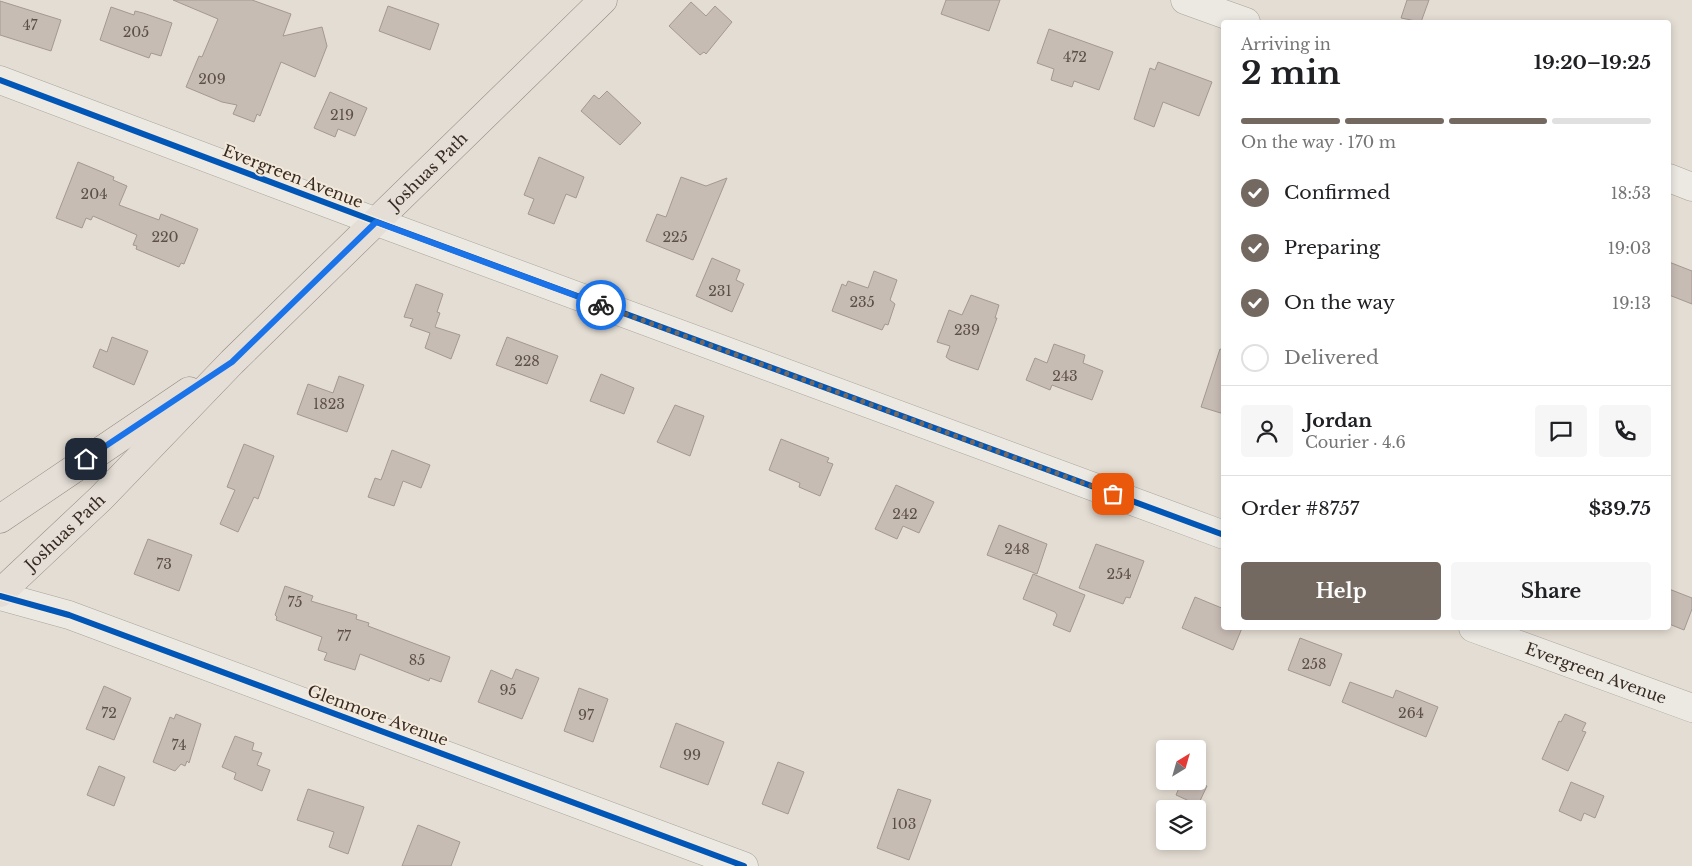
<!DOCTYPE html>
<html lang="en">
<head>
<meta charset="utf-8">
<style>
  :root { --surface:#fff; --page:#f6f6f6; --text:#202124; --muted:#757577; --line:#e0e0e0; --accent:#746961 }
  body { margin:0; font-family:"Libre Baskerville",serif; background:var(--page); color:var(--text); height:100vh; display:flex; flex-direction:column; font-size:19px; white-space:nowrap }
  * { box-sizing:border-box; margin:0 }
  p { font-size:16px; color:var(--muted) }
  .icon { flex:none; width:28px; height:28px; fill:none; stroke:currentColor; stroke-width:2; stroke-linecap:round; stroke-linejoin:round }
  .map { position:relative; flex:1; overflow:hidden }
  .side { position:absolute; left:1221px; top:20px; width:450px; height:610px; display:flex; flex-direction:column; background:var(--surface); border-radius:5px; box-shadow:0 2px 8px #0003 }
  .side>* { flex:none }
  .needle { width:32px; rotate:37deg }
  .fabs { position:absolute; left:1156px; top:740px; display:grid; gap:10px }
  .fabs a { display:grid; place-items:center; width:50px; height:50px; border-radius:5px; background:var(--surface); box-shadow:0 2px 8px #0003; font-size:25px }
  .pin { position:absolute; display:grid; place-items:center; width:42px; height:42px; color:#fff; margin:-21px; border-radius:10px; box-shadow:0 2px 8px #0006 }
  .courier { position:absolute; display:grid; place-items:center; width:50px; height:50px; margin:-25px; border:4px solid #1a73e8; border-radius:50%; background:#fff; color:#222; box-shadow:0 1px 6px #0007 }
  .summary em { font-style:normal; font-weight:700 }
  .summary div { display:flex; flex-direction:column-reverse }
  .summary { display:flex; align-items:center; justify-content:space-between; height:85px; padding:0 20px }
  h1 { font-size:32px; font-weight:700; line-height:38px }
  .bar { display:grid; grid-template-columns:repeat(4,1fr); gap:8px 5px; align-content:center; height:60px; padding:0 20px }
  .bar i { height:6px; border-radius:4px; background:var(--line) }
  .bar .on { background:var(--accent) }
  .bar p { grid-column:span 4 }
  .line { display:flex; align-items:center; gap:12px; padding:0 20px; border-top:1px solid var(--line) }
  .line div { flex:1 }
  .round { display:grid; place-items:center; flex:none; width:52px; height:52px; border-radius:5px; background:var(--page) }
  ol { padding:0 20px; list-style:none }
  li { display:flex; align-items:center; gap:15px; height:55px }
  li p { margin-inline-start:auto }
  li .icon { padding:5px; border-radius:50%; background:var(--accent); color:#fff; stroke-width:4 }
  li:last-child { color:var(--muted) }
  li i { width:28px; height:28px; border:2px solid var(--line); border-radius:50% }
  .primary-button { display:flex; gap:10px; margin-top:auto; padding:10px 20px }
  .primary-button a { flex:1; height:58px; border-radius:5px; background:var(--accent); color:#fff; font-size:20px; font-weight:700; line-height:58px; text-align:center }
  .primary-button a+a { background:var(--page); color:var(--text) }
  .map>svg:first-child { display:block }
  .building { fill:#c7bcb4; stroke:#a49992 }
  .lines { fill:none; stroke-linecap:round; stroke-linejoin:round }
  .minor-casing { stroke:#aaa39b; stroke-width:29 }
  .major-casing { stroke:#908882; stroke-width:29 }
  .minor { stroke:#ece9e3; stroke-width:28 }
  .major { stroke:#e4ded6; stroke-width:28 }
  .cycleway-casing { stroke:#f3e9db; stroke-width:9 }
  .cycleway { stroke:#0057b8; stroke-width:6 }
  .done { stroke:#746961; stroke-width:5; stroke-dasharray:0 9 }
  .route { stroke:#1a73e8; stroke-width:6 }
  .labels { text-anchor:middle; stroke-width:4; stroke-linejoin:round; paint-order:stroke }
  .number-label { font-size:14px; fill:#5c4f47 }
  .street-label { font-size:16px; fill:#382b23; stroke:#f3e9db }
</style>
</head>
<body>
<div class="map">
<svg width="1692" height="866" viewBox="0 0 1692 866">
  <rect width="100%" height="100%" fill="#e4ddd3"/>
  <path class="building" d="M173 0H252L291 14 283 36 322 27 327 46 315 77 281 62 260 116 257 114 254 122 233 114 237 105 222 102 186 87 199 56 202 57 218 19Z
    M946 0H1000L989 31 941 14Z
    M1407 0H1429L1421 22 1401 18Z
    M0 1 61 20 51 51 0 35Z
    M691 2 706 16 715 6 732 22 706 54 704 52 700 55 669 26Z
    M388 6 439 24 430 50 379 31Z
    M111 7 134 15 135 11 143 13 172 23 161 56 151 53 149 58 100 40Z
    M1049 29 1113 52 1099 90 1074 81 1072 87 1051 80 1054 69 1037 63Z
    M1158 62 1212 82 1199 116 1163 102 1154 127 1134 119 1150 68 1155 70Z
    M607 91 641 123 620 145 581 111 594 95 599 99Z
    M330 92 367 108 355 136 338 129 335 137 314 128Z
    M539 157 584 177 576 198 566 194 554 224 528 214 534 199 524 195Z
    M78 162 114 177 113 180 127 186 119 205 159 220 161 214 198 229 184 264 181 263 179 267 136 249 137 246 133 245 137 235 93 216 91 220 86 218 82 228 56 218Z
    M681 177 706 186 727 178 693 260 646 241 657 214 666 217Z
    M712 258 740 270 736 280 744 284 732 312 696 296Z
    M1669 262 1692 271V304L1669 295Z
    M874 271 897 280 890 300 895 304 888 325 885 324 882 330 832 311 842 284 846 286 848 281 868 288Z
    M416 284 443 294 437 312 440 313 435 327 460 335 451 359 425 348 430 333 410 326 413 319 404 317Z
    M971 295 999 305 995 318H997L978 370 950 360 946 357 950 346 937 342 949 310 962 315Z
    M112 337 148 351 134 385 93 367 100 349 107 352Z
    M507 337 558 356 547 384 496 365Z
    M1054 344 1085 355 1083 363 1103 371 1092 400 1052 385 1050 390 1026 380 1035 358 1047 363Z
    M1220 349 1224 350V414L1201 407Z
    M601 374 634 388 624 414 590 401Z
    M339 376 364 385 347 432 297 414 308 384 333 393Z
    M675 405 704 416 690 456 657 442Z
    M781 439 829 458 827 462 833 464 820 496 799 487 800 483 769 470Z
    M244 444 274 456 258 499 254 497 238 532 220 524 235 490 227 487Z
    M392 450 430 465 421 488 403 481 394 506 368 497 375 478 381 480Z
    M896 485 934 502 919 533 903 526 897 539 875 529Z
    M999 525 1047 544 1037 574 987 555Z
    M148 539 192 555 179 591 134 574Z
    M1096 544 1144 561 1130 598 1126 597 1123 604 1079 588Z
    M1033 574 1085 595 1070 632 1053 625 1057 615 1055 612 1023 599Z
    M285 586 313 596 311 601 357 615 356 619 369 623 368 626 450 657 441 682 430 678 429 681 360 654 355 670 324 660 327 653 318 650 322 637 276 620 277 617 275 615Z
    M1669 589 1692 598V609L1684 630 1669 624Z
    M1195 597 1224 609V628H1242L1233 650 1182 628Z
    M1300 638 1342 654 1330 686 1288 670Z
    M516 669 539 678 522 719 478 702 491 670 512 679Z
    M1350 682 1393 698 1396 690 1438 707 1426 737 1342 702Z
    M104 686 131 698 114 740 86 729Z
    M579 688 608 699 593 742 564 731Z
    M176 714 201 724 189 763 187 761 185 766 181 764 175 771 153 762 170 717 174 719Z
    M1565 714 1586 723 1582 731 1586 732 1568 771 1542 759 1559 721 1561 722Z
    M676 723 724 742 708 785 660 767Z
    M235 736 254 743 252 750 262 753 257 765 270 770 262 791 234 779 236 773 222 767Z
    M778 762 804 772 788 814 762 804Z
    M99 766 125 777 114 806 87 795Z
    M1182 781H1195L1207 786 1198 805 1176 795Z
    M1571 782 1604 796 1595 818 1584 813 1581 821 1559 811Z
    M308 789 364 807 348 854 329 847 334 832 297 820Z
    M898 789 931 800 909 860 877 848Z
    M418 825 460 842 451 866H402Z"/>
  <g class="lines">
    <defs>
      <g id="minor">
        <path d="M1185 0 1246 22"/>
        <path d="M0 80 377 222 1224 535"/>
        <path d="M1669 178 1692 187"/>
        <path d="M0 596 69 615 744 866"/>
        <path id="s1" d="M1473 628 1692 708"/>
      </g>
      <g id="major">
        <path d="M0 519 189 391"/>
        <path id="s2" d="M0 593 101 498 232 362 603 0"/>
      </g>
    </defs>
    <use href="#minor" class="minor-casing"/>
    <use href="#major" class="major-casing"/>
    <use href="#minor" class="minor"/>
    <use href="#major" class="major"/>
    <defs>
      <path id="cycleway" d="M0 80 377 222 1224 535
        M0 596 69 615 744 866"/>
    </defs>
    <use href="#cycleway" class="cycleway-casing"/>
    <use href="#cycleway" class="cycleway"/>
  </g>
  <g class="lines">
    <path class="done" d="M601 305 1113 494"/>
    <path class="route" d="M86 459 232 362 376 222 601 305"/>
  </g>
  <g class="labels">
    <g class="number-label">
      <text x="30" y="30">47</text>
      <text x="136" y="37">205</text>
      <text x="1075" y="62">472</text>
      <text x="212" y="84">209</text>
      <text x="342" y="120">219</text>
      <text x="94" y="199">204</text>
      <text x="165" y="242">220</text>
      <text x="675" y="242">225</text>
      <text x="720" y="296">231</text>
      <text x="862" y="307">235</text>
      <text x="967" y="335">239</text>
      <text x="527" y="366">228</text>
      <text x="1065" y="381">243</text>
      <text x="329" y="409">1823</text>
      <text x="905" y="519">242</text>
      <text x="1017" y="554">248</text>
      <text x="164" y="569">73</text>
      <text x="1119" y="579">254</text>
      <text x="295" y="607">75</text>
      <text x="344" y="641">77</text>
      <text x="417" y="665">85</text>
      <text x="1314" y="669">258</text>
      <text x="508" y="695">95</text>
      <text x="109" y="718">72</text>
      <text x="1411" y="718">264</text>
      <text x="586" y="720">97</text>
      <text x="179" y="750">74</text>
      <text x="692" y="760">99</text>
      <text x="904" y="829">103</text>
    </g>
    <g class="street-label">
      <text dy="6" stroke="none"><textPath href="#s2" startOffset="601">Joshuas Path</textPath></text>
      <text transform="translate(293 176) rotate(21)" y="6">Evergreen Avenue</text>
      <text dy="6" stroke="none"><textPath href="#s2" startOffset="89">Joshuas Path</textPath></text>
      <text dy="6" stroke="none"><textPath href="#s1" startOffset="131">Evergreen Avenue</textPath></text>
      <text transform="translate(378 715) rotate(20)" y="6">Glenmore Avenue</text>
    </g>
  </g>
</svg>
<div class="fabs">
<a><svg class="needle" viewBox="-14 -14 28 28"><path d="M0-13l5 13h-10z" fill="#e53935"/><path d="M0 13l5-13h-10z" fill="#757577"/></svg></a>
<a><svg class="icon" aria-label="layers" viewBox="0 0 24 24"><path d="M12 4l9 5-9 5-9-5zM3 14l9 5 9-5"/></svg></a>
</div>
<div class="pin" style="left:1113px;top:494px;background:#ea580c"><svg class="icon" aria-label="bag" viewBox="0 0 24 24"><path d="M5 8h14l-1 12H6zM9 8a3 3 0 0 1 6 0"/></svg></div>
<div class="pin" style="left:86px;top:459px;background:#1f2937"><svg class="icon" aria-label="home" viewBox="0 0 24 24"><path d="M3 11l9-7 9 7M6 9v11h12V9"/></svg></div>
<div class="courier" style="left:601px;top:305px"><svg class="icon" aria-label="bike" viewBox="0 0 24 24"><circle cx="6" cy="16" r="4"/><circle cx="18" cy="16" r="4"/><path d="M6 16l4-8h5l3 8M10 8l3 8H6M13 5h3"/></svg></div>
<section class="side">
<div class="summary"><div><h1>2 min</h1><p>Arriving in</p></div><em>19:20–19:25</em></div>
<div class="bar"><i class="on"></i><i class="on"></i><i class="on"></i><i></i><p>On the way · 170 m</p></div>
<ol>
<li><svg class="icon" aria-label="check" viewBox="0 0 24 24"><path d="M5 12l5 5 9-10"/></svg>Confirmed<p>18:53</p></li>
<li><svg class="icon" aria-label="check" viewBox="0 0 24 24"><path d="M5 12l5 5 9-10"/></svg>Preparing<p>19:03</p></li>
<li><svg class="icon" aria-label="check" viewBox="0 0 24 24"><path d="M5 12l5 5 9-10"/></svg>On the way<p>19:13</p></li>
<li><i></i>Delivered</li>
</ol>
<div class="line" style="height:90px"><a class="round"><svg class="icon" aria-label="person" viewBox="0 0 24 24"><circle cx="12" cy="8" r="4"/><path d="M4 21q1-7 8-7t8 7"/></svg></a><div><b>Jordan</b><p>Courier · 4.6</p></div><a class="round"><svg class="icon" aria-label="chat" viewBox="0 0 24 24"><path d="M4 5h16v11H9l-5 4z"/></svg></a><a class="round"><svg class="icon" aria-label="phone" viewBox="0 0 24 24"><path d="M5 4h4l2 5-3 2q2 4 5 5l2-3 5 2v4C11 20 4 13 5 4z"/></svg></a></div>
<div class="line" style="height:65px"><div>Order #8757</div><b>$39.75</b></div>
<div class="primary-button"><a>Help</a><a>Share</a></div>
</section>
</div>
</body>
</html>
